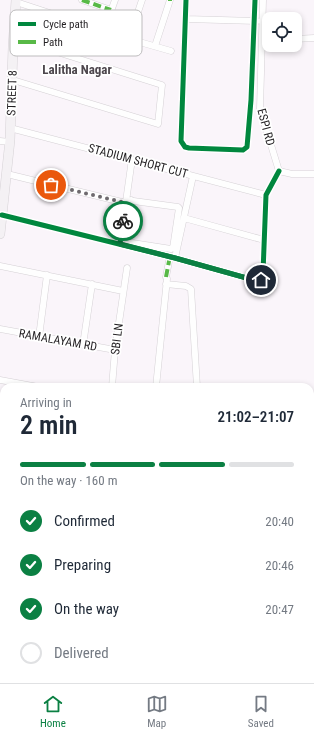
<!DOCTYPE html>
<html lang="en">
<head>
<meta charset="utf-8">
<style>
  :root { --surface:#fff; --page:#f6f6f7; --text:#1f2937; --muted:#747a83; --line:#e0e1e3; --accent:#0b8043 }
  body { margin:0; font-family:"Roboto Condensed",sans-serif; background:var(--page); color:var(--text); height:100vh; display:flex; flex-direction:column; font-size:15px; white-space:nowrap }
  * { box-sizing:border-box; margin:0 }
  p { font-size:13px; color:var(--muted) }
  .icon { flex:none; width:22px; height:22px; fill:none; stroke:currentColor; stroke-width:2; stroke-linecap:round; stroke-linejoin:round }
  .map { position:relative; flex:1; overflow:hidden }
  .details { position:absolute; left:0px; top:383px; width:314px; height:300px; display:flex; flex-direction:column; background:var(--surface); border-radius:12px 12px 0 0; box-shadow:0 2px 6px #0003 }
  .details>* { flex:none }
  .tools { position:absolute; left:262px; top:12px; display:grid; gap:8px }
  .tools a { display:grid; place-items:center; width:40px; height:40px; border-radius:8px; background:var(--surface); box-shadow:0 2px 6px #0003; font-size:20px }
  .pin { position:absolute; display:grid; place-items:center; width:34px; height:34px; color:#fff; margin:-17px; border:2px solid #fff; border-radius:50%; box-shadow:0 1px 4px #0007 }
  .courier { position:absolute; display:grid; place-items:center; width:40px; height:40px; margin:-20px; border:3px solid #0b8043; border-radius:50%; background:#fff; color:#222; box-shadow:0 1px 5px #0007 }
  .head em { font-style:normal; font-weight:600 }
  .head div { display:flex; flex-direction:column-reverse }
  .head { display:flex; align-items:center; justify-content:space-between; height:68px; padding:0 20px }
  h1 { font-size:26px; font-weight:600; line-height:30px }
  .bar { display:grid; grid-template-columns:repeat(4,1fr); gap:6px 4px; align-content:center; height:48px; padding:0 20px }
  .bar i { height:5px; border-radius:3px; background:var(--line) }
  .bar .current { background:var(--accent) }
  .bar p { grid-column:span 4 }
  ol { padding:0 20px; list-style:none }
  li { display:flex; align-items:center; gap:12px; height:44px }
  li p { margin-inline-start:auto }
  li .icon { padding:4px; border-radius:50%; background:var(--accent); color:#fff; stroke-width:4 }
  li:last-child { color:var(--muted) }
  li i { width:22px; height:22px; border:2px solid var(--line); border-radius:50% }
  .tabs { display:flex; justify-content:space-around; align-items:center; height:56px; border-top:1px solid var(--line); background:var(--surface); font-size:11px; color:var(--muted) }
  .tabs a { display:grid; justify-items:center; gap:2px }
  .tabs .current { color:var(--accent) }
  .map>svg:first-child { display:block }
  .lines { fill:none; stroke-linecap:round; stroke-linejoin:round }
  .street-casing { stroke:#d5d1d5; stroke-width:7 }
  .secondary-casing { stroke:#d5d1d5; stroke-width:10 }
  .highway-casing { stroke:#d6d3d6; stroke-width:13 }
  .street { stroke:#fefefe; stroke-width:6 }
  .secondary { stroke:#f4f1f4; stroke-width:9 }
  .highway { stroke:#dcd3dc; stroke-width:12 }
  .quiet { stroke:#58b947; stroke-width:4; stroke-dasharray:8 4; stroke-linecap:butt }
  .cycleway-casing { stroke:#fff; stroke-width:8 }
  .cycleway { stroke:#00873e; stroke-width:5 }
  .done { stroke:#6e6a6e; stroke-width:4; stroke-dasharray:0 7.2 }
  .route { stroke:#0b8043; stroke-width:5 }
  .labels { text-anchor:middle; stroke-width:3.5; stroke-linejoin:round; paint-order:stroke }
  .street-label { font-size:12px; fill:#221f22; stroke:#fff }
  .neighbourhood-label { font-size:13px; font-weight:bold; fill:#4d474d; stroke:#fff }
  .key { fill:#fff; stroke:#bdbcbd; stroke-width:1 }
  .key-label { font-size:11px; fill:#221f22 }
</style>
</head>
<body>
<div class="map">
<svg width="314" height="683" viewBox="0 0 314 683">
  <rect width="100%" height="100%" fill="#faf5fa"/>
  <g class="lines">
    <defs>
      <path id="street" d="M82 0 111 10
        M186 0 181 141 185 147 189 148 243 150 247 147 251 100 255 0
        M263 0 260 109 279 171 292 174H314
        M16 2 129 39 171 51
        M186 19 257 21
        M104 31 115 0
        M129 39 142 0
        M295 39 314 38
        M155 46 170 0
        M13 80 158 124 162 85 57 52 13 47
        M10 128 266 195
        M0 141 10 142
        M7 174 126 203
        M126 200 178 207 179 208 173 248 171 249 126 242 125 239 131 200
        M2 215 175 258 257 281 261 280 263 273 266 195 279 171
        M184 218 264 240
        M120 244 132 159
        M175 258 193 176
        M0 266 123 291
        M166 277 170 256
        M166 284 186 286 191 289 197 387
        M0 329 115 350
        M39 337 47 275
        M83 345 92 284
        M0 380 38 387
        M112 387 115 350 127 268
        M156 387 167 279
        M187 683V679
        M214 683V679"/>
      <path id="secondary" d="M0 234 10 140 13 47 16 0"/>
      <path id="highway" d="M310 555 314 554
        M0 599 4 598"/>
    </defs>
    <use href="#street" class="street-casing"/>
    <use href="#secondary" class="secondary-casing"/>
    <use href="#highway" class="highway-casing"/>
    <use href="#street" class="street"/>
    <use href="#secondary" class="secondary"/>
    <use href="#highway" class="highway"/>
    <path class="quiet" d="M82 0 111 10
      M170 0V1
      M166 277 170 256"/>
    <defs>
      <path id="cycleway" d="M186 0 181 141 185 147 189 148 243 150 247 147 251 100 255 0
        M2 215 175 258 257 281 261 280 263 273 266 195 279 171"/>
    </defs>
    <use href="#cycleway" class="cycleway-casing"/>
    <use href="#cycleway" class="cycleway"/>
  </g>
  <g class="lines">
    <path class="done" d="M51 185 126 203 123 221"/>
    <path class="route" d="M123 221 120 244 175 258 257 281 261 280"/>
  </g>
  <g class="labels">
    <g class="street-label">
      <text transform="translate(12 93) rotate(-88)" y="4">STREET 8</text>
      <text transform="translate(266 127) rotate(75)" y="4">ESPI RD</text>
      <text transform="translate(138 161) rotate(15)" y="4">STADIUM SHORT CUT</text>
      <text transform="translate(117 339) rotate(-83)" y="4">SBI LN</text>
      <text transform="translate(58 340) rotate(10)" y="4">RAMALAYAM RD</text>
    </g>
    <g class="neighbourhood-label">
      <text x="77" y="74">Lalitha Nagar</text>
    </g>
  </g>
  <rect x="10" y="10" width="132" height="46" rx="6" class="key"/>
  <rect x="18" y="22" width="18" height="4" fill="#00873e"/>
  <rect x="18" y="40" width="18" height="4" fill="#58b947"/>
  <g class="key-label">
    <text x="43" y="28">Cycle path</text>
    <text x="43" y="46">Path</text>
  </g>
</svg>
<div class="tools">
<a><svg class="icon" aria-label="locate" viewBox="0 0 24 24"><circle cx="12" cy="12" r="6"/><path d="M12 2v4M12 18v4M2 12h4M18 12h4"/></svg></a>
</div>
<div class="pin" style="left:51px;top:185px;background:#ea580c"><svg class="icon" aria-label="bag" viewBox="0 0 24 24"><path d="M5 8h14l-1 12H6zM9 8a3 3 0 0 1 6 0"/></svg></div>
<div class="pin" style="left:261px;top:280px;background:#1f2937"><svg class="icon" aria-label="home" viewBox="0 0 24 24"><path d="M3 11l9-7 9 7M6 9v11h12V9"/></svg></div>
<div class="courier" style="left:123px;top:221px"><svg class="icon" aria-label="bike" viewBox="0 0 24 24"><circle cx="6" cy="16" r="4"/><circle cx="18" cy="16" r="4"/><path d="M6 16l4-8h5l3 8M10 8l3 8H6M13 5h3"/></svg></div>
<section class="details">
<div class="head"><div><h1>2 min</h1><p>Arriving in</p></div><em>21:02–21:07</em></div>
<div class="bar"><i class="current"></i><i class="current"></i><i class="current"></i><i></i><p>On the way · 160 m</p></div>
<ol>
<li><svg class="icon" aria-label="check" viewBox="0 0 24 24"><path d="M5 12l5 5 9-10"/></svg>Confirmed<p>20:40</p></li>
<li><svg class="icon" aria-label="check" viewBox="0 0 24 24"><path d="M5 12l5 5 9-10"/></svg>Preparing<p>20:46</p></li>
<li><svg class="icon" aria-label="check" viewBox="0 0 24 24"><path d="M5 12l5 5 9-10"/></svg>On the way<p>20:47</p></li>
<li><i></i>Delivered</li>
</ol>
</section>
</div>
<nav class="tabs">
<a class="current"><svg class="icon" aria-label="home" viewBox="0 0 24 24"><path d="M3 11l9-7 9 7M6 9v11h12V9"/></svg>Home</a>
<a><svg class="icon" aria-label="map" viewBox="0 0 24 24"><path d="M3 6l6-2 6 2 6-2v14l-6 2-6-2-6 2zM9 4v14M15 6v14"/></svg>Map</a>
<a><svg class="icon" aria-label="saved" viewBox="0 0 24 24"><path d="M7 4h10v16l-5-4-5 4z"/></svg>Saved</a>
</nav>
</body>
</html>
